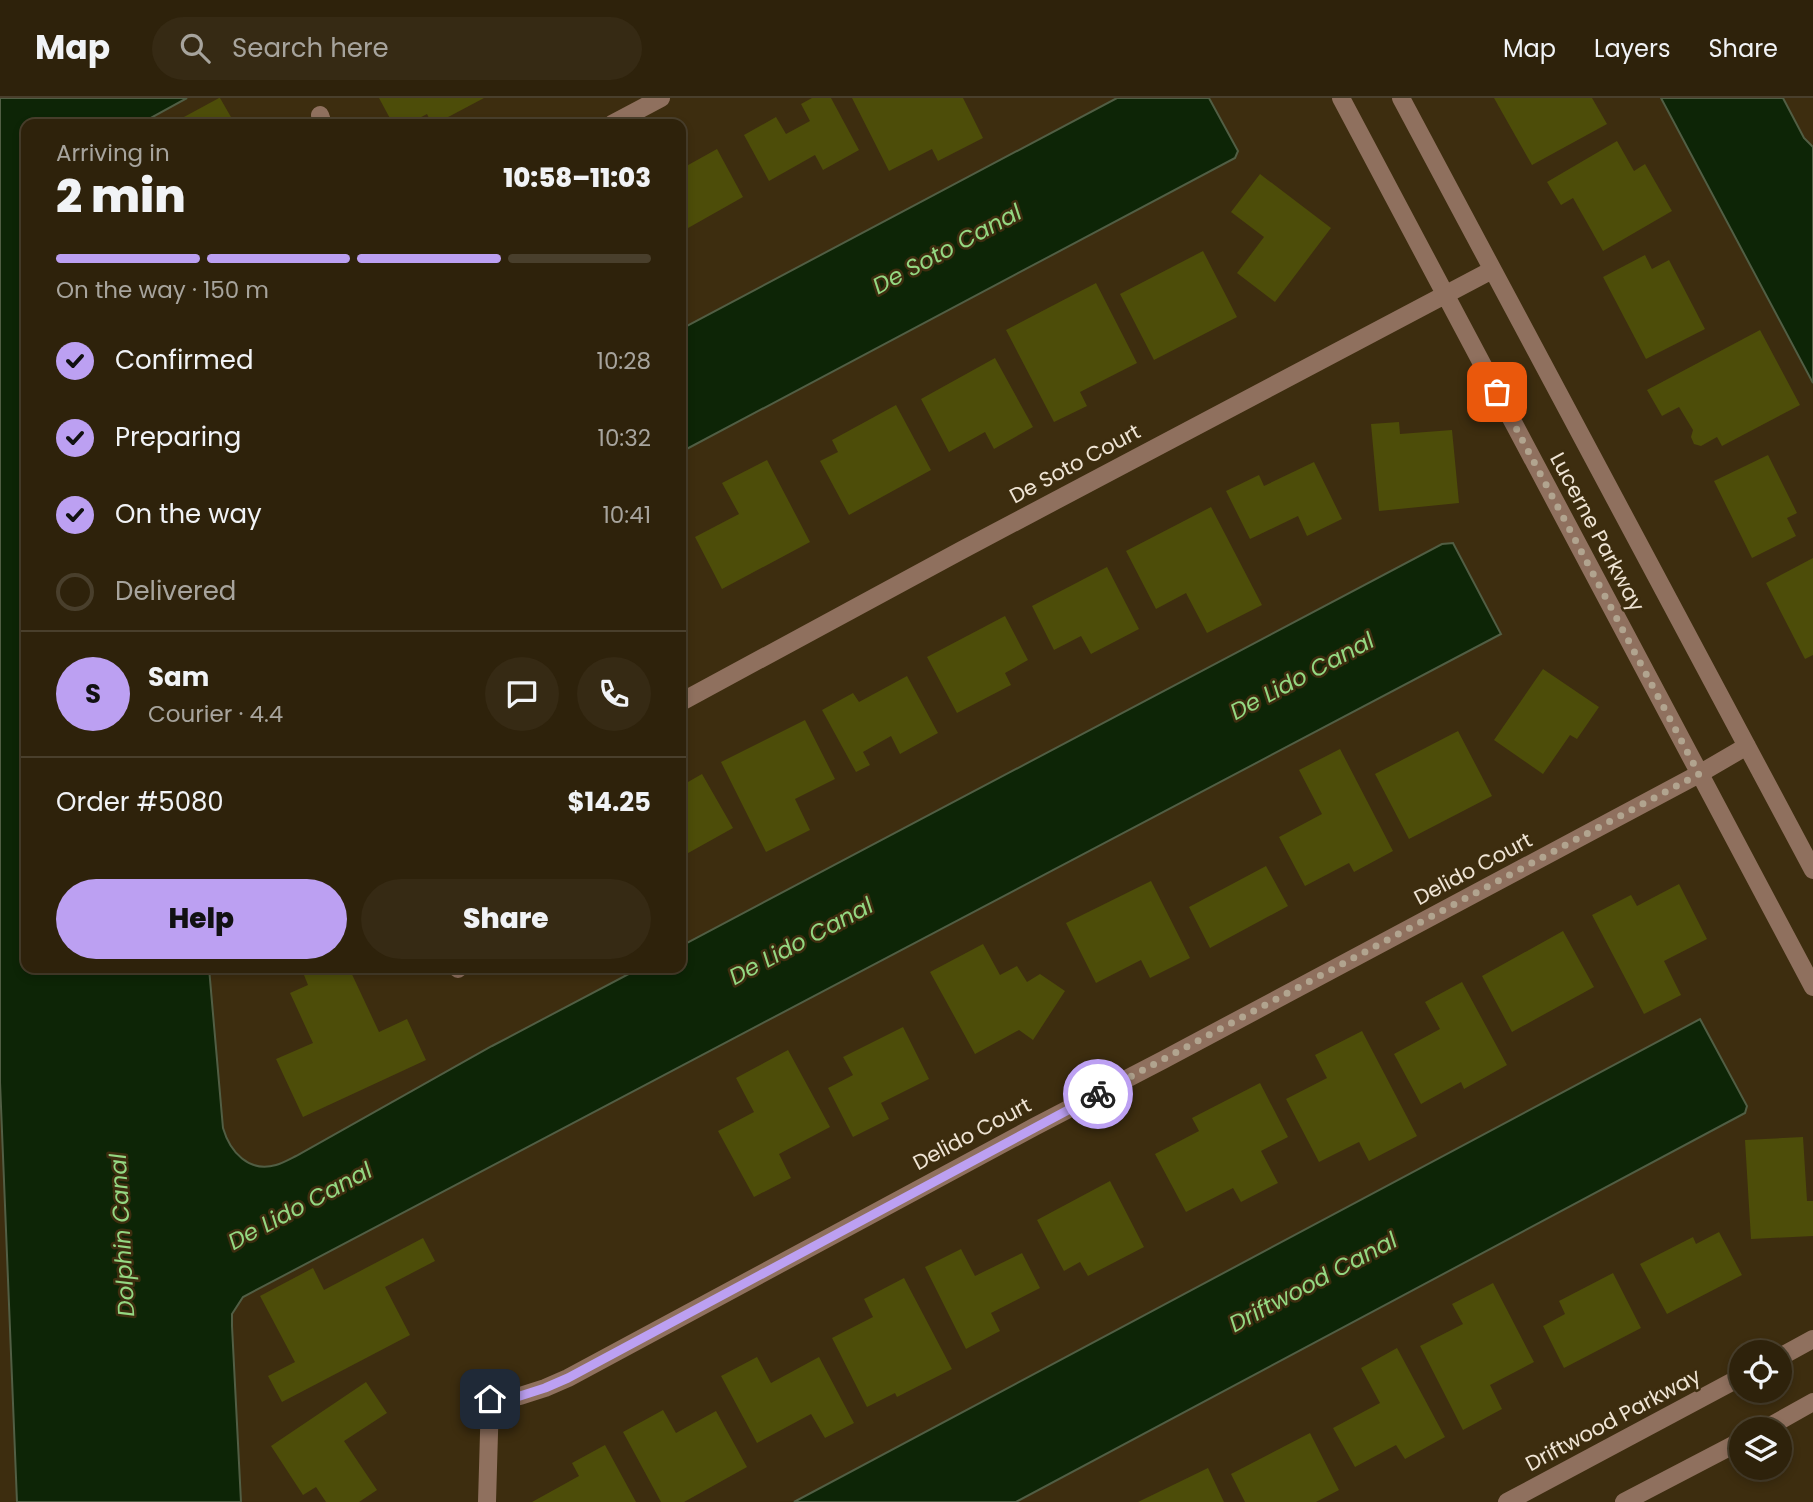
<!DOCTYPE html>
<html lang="en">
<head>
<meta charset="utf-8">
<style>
  :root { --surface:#2e220b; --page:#362a14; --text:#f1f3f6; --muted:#a7a49d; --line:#493f2c; --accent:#bca0f2 }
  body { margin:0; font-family:Poppins,sans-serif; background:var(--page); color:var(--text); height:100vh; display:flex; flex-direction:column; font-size:26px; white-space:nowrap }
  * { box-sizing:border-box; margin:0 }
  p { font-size:23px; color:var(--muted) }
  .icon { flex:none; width:38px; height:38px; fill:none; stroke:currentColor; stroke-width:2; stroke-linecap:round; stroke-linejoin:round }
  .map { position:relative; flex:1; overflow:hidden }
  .details { position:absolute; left:21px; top:21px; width:665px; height:854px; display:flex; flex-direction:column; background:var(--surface); border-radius:14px; box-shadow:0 4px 10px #0003,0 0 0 2px var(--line) }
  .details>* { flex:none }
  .fabs { position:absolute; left:1729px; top:1242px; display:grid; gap:14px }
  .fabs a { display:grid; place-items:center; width:63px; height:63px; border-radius:50%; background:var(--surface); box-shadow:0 4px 10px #0003,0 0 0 2px var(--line); font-size:35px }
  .pin { position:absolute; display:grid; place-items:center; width:60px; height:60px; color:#fff; margin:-30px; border-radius:14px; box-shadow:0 4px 10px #0006 }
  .courier { position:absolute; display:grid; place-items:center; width:70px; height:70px; margin:-35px; border:5px solid #bca0f2; border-radius:50%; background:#fff; color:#222; box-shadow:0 2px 9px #0007 }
  .overview em { font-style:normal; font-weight:800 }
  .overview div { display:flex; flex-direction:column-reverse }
  .overview { display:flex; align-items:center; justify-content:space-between; height:119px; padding:0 35px }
  h1 { font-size:46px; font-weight:800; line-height:52px }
  .bar { display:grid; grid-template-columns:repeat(4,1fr); gap:10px 7px; align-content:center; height:84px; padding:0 35px }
  .bar i { height:9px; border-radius:5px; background:var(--line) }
  .bar .current { background:var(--accent) }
  .bar p { grid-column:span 4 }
  .line { display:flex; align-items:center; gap:18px; padding:0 35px; border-top:2px solid var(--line) }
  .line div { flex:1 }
  .round { display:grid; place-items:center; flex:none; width:74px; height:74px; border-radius:37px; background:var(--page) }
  ol { padding:0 35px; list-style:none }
  li { display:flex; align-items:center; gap:21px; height:77px }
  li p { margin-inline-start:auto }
  li .icon { padding:7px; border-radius:50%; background:var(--accent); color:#111; stroke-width:4 }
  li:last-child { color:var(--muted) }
  li i { width:38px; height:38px; border:4px solid var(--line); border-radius:50% }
  .action { display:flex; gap:14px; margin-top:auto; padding:14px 35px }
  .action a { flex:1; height:80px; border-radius:42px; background:var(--accent); color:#111; font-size:28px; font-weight:800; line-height:80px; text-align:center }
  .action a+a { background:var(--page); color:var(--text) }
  header { display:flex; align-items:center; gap:42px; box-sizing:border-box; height:98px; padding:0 35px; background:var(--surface); border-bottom:2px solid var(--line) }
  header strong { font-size:33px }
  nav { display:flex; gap:38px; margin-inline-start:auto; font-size:24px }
  .search { width:490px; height:63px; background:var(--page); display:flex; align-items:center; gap:18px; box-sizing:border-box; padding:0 24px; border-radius:38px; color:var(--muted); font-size:26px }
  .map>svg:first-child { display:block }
  .water { fill:#0d2506; stroke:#515e44; stroke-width:2 }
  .building { fill:#4d4d09 }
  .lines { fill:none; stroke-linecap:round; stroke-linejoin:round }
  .minor { stroke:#8f705e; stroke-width:18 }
  .done { stroke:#b1a48f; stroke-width:7; stroke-dasharray:0 12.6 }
  .route { stroke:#bca0f2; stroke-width:9 }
  .labels { text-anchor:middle; stroke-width:5; stroke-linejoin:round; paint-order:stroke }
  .street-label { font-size:21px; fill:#efe4d4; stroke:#3d2d0f }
  .water-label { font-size:23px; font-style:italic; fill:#94d882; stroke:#3d2d0f }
</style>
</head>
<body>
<header>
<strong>Map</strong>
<div class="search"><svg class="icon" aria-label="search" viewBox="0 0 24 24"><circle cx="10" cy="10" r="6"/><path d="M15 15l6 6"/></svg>Search here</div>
<nav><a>Map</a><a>Layers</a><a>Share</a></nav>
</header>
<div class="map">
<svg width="1813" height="1404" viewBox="0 0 1813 1404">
  <rect width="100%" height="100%" fill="#3d2d0f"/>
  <path class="water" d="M0 0H187L145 23 141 26H26V870H209L223 1030C230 1054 249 1075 276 1067 283 1065 290 1061 296 1058L492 948 640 870H681V848L1442 446 1453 445 1501 536 243 1199 232 1216V1228L241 1404H17L0 984Z
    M1117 0H1209L1238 53 1235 60 681 354V231Z
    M1661 0H1783L1804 40 1813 49V285Z
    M1700 921 1747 1008 1745 1015 1016 1404H794Z"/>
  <path class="building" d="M219 0H220L235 26H171Z
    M379 0H484L435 26H432L427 16 408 26H393Z
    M812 0H831L859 52 823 72 815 57 769 83 744 37 776 19 786 36 810 23 801 6Z
    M852 0H963L983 40 938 63 932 51 889 73Z
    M1494 0H1592L1607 26 1532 67Z
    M1617 43 1634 73 1645 66 1672 113 1603 153 1573 100 1561 107 1547 84Z
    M717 51 743 99 681 134V71Z
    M1260 76 1331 130 1275 204 1237 175 1264 139 1231 114Z
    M1203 153 1237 219 1154 262 1120 196Z
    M1645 157 1652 171 1669 162 1705 231 1646 261 1603 179Z
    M1096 185 1137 265 1080 294 1087 308 1054 324 1006 232Z
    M1760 232 1800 307 1722 348 1717 339 1701 348 1694 346 1691 339 1693 332 1679 309 1662 318 1647 292Z
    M995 260 1033 329 994 351 985 334 949 354 921 301Z
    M896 307 931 372 849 417 820 363 838 354 832 342Z
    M1399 324 1400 336 1452 332 1459 405 1379 413 1371 326Z
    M1768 357 1797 415 1787 420 1796 438 1752 460 1714 383Z
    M767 362 810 444 722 491 695 439 739 416 722 385Z
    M1314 364 1342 421 1307 438 1298 418 1250 441 1226 393 1259 377 1264 388Z
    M1211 409 1262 507 1207 535 1186 495 1156 511 1126 453Z
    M1813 460V557L1805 561 1766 485Z
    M1107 469 1139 531 1091 556 1081 538 1054 552 1032 508Z
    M1005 518 1028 562 1005 575 1011 587 957 615 927 559Z
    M1543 571 1599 609 1577 641 1570 637 1543 676 1494 642Z
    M907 578 938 635 900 656 891 638 863 654 870 667 856 674 822 612 853 595 859 604Z
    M805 622 835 681 795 701 810 732 766 754 721 664Z
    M1458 633 1492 698 1409 741 1375 676Z
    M1340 651 1393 753 1354 774 1349 765 1305 788 1279 739 1322 716 1299 672Z
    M702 676 733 730 681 759V688Z
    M1266 768 1288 808 1210 850 1189 809Z
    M1151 783 1190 860 1150 880 1141 862 1096 885 1066 825Z
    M1679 786 1707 841 1664 863 1681 897 1644 916 1592 817 1631 797 1637 808Z
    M1563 833 1594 889 1512 934 1482 878Z
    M983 846 1000 877 1017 868 1027 884 1040 876 1065 893 1033 942 1019 932 975 956 930 874Z
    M307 870H349L379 934 407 921 426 962 303 1019 276 961 313 945 290 895 308 887 302 872Z
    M1462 884 1507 967 1464 991 1461 984 1421 1006 1394 956 1440 931 1425 904Z
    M903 929 929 981 881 1005 889 1021 853 1039 828 990 853 977 843 959Z
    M1362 933 1417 1038 1369 1063 1359 1044 1319 1064 1286 1001 1327 980 1315 957Z
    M788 952 830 1029 779 1056 791 1080 754 1099 718 1033 754 1014 736 980Z
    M1260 985 1288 1039 1261 1053 1278 1085 1241 1104 1233 1090 1186 1114 1155 1056 1199 1033 1192 1020Z
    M1803 1039 1807 1103H1813V1138L1751 1141 1745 1042Z
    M1110 1083 1144 1149 1088 1178 1080 1164 1064 1173 1037 1122Z
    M1719 1134 1742 1177 1667 1216 1640 1166 1693 1139 1696 1146Z
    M423 1140 435 1163 385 1189 410 1237 282 1304 268 1278 295 1264 260 1198 313 1170 324 1192Z
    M961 1151 975 1178 1022 1155 1040 1190 991 1215 1000 1233 966 1251 925 1169Z
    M1613 1175 1641 1230 1564 1270 1543 1228 1565 1216 1559 1203Z
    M904 1180 952 1271 897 1299 895 1295 867 1309 832 1240 873 1219 864 1201Z
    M1493 1185 1534 1264 1490 1287 1502 1311 1463 1332 1420 1248 1463 1226 1452 1206Z
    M1397 1250 1445 1339 1405 1361 1396 1347 1355 1369 1333 1330 1380 1305 1361 1270Z
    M757 1259 771 1285 819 1259 854 1325 825 1340 811 1316 757 1345 721 1278Z
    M366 1284 387 1315 344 1343 377 1392 359 1404H326L316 1389 303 1397 271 1348Z
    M663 1312 676 1335 716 1313 747 1369 684 1404H661L623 1334Z
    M1310 1335 1339 1392 1316 1404H1245L1231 1376Z
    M605 1347 636 1404H532L579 1378 572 1365Z
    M1208 1370 1224 1404H1138Z"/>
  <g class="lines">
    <path class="minor" d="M1341 0 1813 889
      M1401 0 1813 772
      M320 17 323 26
      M612 26 661 0
      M681 604 962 452 1492 172
      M457 870 458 871
      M1780 1259 1813 1241
      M1763 1332 1813 1304
      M487 1404 490 1301 520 1298 545 1290 568 1280 1034 1029 1163 962 1699 676 1747 648
      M1507 1404 1741 1279
      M1624 1404 1741 1343"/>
  </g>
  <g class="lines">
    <path class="done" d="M1098 996 1699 676 1497 294"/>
    <path class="route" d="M490 1301 520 1298 545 1290 568 1280 1098 996"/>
  </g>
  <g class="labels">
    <g class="street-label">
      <text transform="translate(1075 366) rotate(-28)" y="7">De Soto Court</text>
      <text transform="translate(1597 434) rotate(62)" y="7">Lucerne Parkway</text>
      <text transform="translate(1473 771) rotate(-28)" y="7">Delido Court</text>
      <text transform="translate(972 1036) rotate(-28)" y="7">Delido Court</text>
      <text transform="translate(1613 1322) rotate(-28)" y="7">Driftwood Parkway</text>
    </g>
    <g class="water-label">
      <text transform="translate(947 151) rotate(-28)" y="8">De Soto Canal</text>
      <text transform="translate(1302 578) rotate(-28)" y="8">De Lido Canal</text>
      <text transform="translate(801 843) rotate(-28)" y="8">De Lido Canal</text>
      <text transform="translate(300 1108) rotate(-28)" y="8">De Lido Canal</text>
      <text transform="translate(122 1137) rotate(-93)" y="8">Dolphin Canal</text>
      <text transform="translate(1313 1184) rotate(-28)" y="8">Driftwood Canal</text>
    </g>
  </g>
</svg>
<div class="fabs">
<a><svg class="icon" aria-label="locate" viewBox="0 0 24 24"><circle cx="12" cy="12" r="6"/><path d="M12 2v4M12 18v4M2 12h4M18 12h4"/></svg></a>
<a><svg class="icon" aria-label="layers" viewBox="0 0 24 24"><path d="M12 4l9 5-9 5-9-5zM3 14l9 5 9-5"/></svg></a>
</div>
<div class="pin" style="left:1497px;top:294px;background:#ea580c"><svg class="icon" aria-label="bag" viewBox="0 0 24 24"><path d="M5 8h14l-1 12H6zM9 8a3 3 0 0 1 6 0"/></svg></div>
<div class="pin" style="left:490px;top:1301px;background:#1f2937"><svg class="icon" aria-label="home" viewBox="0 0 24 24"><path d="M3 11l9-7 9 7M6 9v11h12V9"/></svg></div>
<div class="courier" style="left:1098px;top:996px"><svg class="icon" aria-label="bike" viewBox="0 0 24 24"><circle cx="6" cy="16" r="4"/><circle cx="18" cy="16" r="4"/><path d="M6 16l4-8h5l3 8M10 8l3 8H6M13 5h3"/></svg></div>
<section class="details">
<div class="overview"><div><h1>2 min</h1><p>Arriving in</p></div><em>10:58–11:03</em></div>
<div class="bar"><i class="current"></i><i class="current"></i><i class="current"></i><i></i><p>On the way · 150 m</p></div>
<ol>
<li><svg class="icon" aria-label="check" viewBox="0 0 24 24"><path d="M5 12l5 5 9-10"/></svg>Confirmed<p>10:28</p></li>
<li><svg class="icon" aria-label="check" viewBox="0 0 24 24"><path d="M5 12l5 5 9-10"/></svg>Preparing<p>10:32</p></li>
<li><svg class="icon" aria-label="check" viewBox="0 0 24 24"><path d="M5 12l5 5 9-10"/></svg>On the way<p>10:41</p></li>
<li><i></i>Delivered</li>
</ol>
<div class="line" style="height:126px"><b class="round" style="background:var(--accent);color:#111">S</b><div><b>Sam</b><p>Courier · 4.4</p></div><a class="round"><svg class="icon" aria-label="chat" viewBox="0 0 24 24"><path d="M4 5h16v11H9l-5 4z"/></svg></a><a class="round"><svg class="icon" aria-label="phone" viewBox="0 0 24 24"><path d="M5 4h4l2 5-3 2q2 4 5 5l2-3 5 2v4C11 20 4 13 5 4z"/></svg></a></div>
<div class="line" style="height:91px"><div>Order #5080</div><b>$14.25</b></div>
<div class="action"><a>Help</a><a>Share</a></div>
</section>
</div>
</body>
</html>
